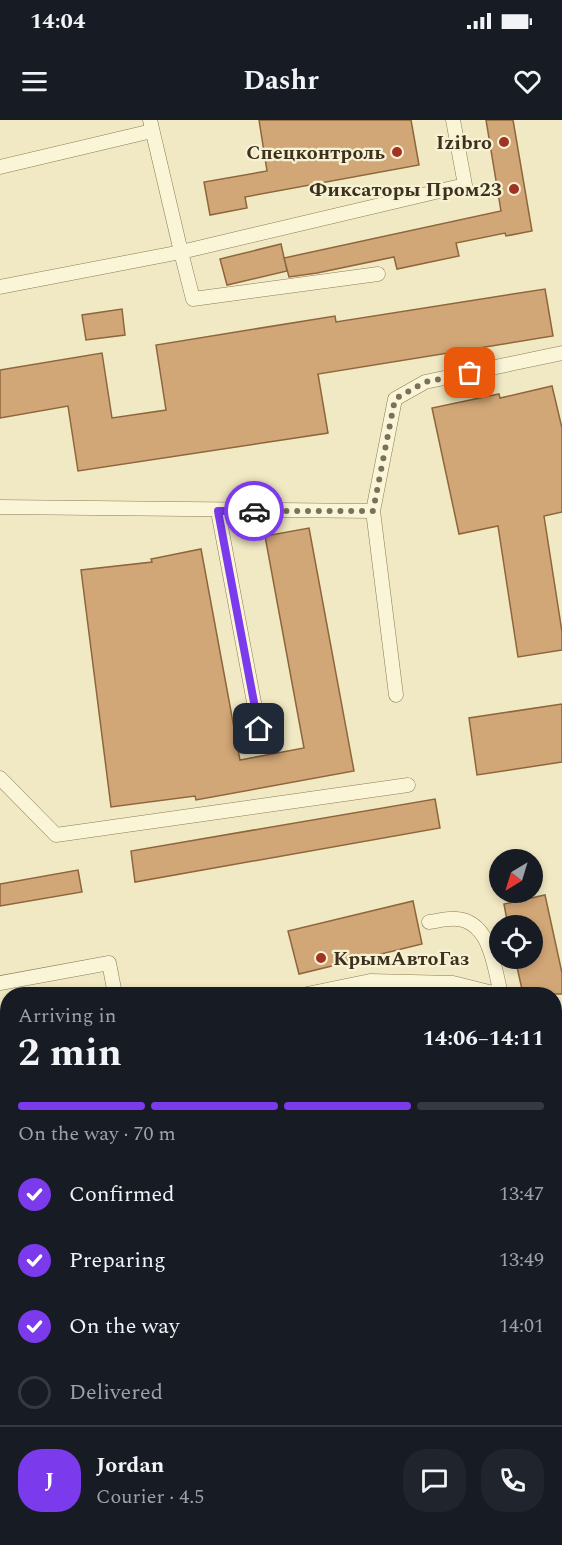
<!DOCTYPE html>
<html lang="en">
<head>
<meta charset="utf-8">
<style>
  :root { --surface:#171b24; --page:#20242c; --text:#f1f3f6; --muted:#9ea1a6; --line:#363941; --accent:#7c3aed }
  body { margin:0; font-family:Spectral,serif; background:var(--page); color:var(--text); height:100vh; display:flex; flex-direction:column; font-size:22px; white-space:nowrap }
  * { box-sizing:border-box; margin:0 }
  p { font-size:20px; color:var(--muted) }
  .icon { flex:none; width:33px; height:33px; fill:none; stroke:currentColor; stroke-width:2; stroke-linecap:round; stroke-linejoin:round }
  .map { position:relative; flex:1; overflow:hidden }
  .side { position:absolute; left:0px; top:867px; width:562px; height:558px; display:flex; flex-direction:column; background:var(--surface); border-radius:24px 24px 0 0; box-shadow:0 3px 9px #0003 }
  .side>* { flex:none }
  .needle { width:39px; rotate:218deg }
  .fabs { position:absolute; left:489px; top:729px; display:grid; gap:12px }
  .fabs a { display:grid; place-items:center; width:54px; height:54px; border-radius:50%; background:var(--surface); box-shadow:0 3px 9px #0003; font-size:30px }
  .pin { position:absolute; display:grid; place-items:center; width:51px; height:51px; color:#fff; margin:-26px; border-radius:12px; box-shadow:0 3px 9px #0006 }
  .courier { position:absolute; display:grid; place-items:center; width:60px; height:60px; margin:-30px; border:4px solid #7c3aed; border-radius:50%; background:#fff; color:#222; box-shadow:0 2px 8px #0007 }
  .summary em { font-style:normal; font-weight:700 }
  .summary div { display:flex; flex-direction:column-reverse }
  .summary { display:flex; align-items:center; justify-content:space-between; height:102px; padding:0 18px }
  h1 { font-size:39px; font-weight:700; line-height:45px }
  .bar { display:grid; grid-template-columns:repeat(4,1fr); gap:9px 6px; align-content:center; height:72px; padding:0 18px }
  .bar i { height:8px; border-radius:4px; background:var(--line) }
  .bar .selected { background:var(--accent) }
  .bar p { grid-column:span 4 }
  .line { display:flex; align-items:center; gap:15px; padding:0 18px; border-top:2px solid var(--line) }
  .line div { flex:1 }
  .round { display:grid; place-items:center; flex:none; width:63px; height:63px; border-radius:24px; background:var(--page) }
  ol { padding:0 18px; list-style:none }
  li { display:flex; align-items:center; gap:18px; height:66px }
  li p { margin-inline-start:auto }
  li .icon { padding:6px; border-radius:50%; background:var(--accent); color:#fff; stroke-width:4 }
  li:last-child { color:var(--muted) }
  li i { width:33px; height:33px; border:3px solid var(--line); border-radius:50% }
  .status { display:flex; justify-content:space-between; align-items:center; height:42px; padding:0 30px; background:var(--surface); direction:ltr }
  .status svg { height:16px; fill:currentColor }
  header { display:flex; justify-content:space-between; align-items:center; height:78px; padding:0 18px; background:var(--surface); font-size:27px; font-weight:700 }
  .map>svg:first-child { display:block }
  .building { fill:#d2a777; stroke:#8e663c; stroke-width:1.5 }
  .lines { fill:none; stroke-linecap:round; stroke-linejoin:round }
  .service-casing { stroke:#8d7b58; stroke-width:15 }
  .service { stroke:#fbf5d7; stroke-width:14 }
  .done { stroke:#7b7158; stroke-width:6; stroke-dasharray:0 10.8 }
  .route { stroke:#7c3aed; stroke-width:8 }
  .poi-dot { fill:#a13224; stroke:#f8f2d4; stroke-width:2 }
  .labels { text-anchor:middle; stroke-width:4.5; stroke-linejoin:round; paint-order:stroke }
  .poi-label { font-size:20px; font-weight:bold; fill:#3c301e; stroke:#f8f2d4; text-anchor:end }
</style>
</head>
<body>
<div class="status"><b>14:04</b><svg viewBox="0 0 49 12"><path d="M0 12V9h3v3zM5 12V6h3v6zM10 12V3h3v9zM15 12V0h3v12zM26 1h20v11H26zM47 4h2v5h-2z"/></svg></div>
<header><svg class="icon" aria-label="menu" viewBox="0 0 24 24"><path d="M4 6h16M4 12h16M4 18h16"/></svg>Dashr<svg class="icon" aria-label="heart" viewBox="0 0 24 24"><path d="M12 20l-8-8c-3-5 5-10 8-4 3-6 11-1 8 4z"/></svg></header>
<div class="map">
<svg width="562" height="1425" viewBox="0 0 562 1425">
  <rect width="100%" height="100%" fill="#f1e9c3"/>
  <path class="building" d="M259 0H411L419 45 245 77 247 88 210 95 204 62 267 51Z
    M486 0H513L532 111 506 116 505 113 456 123 459 136 397 149 394 137 317 153 289 157 284 138 501 91Z
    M281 124 287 151 227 165 220 139Z
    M545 169 553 216 318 254 328 313 78 351 68 286 0 298V250L102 233 112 298 166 290 156 225 335 196 336 202Z
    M122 189 125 215 86 220 82 195Z
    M552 266 562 308V392L544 396 562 512V530L518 537 498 406 459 414 432 288 499 274 500 278Z
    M309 408 354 651 196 680 195 676 111 687 81 450 152 442 151 439 201 429 240 640 304 628 265 416Z
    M562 584V642L477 655 469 598Z
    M435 679 440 708 135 762 131 731Z
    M78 750 82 772 0 786V764Z
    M545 775 562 853V874H523L515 838H532V806H508L504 784Z
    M413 781 422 824 299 854 288 811Z"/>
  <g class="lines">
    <defs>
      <path id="service" d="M0 47 152 11
        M378 154 193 179 181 132 465 65 453 0
        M0 167 181 132 150 0
        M0 387 373 391 395 279 425 262 562 233
        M218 391 259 609
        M373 391 396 575
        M0 658 56 715 408 665
        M429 802C437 801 448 798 457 799 491 802 494 848 501 874
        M0 863 109 843 115 874
        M307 874 370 861 453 863 497 874
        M0 1045 8 1085
        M0 1154 8 1146
        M0 1313 8 1312
        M169 1418 171 1425
        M549 1418 550 1425"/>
    </defs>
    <use href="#service" class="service-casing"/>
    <use href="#service" class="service"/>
  </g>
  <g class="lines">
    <path class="done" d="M254 391H373L395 279 425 262 470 253"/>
    <path class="route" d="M254 391H218L259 609"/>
  </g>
  <g class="poi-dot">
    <circle cx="504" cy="22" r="6"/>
    <circle cx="397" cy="32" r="6"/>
    <circle cx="514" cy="69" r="6"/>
    <circle cx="321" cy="838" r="6"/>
  </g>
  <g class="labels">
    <g class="poi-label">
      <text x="492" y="29">Izibro</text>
      <text x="385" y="39">Спецконтроль</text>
      <text x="502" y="76">Фиксаторы Пром23</text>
      <text x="333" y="845" text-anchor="start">КрымАвтоГаз</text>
    </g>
  </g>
</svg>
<div class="fabs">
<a><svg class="needle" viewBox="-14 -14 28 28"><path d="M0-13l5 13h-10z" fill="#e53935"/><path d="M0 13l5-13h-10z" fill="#9ea1a6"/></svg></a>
<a><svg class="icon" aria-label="locate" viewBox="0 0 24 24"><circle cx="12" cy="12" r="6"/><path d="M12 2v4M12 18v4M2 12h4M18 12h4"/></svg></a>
</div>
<div class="pin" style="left:470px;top:253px;background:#ea580c"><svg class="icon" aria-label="bag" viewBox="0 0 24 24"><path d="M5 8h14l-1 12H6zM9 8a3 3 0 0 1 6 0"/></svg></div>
<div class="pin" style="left:259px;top:609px;background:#1f2937"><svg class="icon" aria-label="home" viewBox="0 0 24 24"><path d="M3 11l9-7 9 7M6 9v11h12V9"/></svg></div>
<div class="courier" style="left:254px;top:391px"><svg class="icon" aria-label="car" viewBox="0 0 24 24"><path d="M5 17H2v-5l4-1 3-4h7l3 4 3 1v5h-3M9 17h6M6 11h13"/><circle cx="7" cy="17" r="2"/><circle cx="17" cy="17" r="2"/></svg></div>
<section class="side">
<div class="summary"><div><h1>2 min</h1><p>Arriving in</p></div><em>14:06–14:11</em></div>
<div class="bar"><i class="selected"></i><i class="selected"></i><i class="selected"></i><i></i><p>On the way · 70 m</p></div>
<ol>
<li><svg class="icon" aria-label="check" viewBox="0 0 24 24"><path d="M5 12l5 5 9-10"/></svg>Confirmed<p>13:47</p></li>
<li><svg class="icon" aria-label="check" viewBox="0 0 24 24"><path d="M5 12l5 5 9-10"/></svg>Preparing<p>13:49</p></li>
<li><svg class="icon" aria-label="check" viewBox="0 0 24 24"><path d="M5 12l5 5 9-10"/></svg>On the way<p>14:01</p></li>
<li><i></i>Delivered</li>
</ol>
<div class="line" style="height:108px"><b class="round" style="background:var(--accent);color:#fff">J</b><div><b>Jordan</b><p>Courier · 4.5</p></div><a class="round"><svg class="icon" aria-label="chat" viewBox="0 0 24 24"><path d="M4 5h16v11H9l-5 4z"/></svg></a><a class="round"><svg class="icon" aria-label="phone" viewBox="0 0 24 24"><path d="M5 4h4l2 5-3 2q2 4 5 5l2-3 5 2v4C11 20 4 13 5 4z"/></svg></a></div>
</section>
</div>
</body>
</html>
